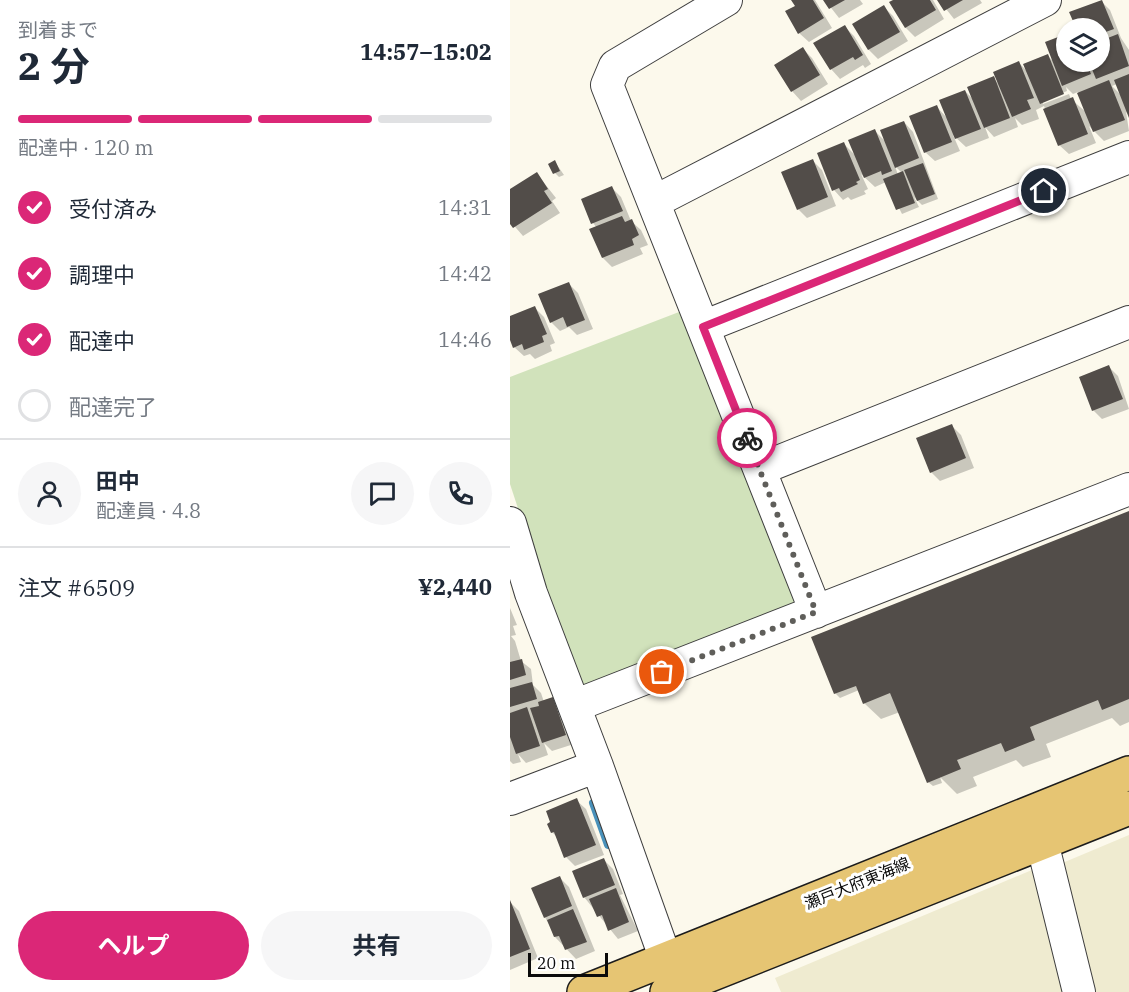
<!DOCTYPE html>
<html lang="ja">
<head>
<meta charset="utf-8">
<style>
  :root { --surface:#fff; --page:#f6f6f7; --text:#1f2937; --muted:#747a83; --line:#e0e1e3; --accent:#db2777 }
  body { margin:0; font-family:"IBM Plex Serif","Noto Sans JP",serif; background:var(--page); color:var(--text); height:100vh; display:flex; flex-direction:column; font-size:22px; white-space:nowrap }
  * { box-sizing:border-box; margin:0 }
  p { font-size:20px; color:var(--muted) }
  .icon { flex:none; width:33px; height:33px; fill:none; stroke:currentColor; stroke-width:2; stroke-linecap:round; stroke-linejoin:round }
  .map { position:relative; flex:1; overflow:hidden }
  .side { display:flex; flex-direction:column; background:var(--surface); width:510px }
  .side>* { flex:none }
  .fabs { position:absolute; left:546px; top:18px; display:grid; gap:12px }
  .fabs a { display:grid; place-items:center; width:54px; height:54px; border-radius:50%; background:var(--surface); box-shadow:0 2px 4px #0004; font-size:30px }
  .scale { position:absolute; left:18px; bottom:15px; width:80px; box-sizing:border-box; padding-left:6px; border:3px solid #0b0b0b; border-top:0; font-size:16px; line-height:21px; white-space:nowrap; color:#0b0b0b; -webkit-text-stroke:4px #fff; paint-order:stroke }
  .pin { position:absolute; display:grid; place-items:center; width:51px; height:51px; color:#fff; margin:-26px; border:3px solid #fff; border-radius:50%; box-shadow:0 2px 6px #0007 }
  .courier { position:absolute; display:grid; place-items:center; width:60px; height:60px; margin:-30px; border:4px solid #db2777; border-radius:50%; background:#fff; color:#222; box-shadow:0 2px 8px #0007 }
  .head em { font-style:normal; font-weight:700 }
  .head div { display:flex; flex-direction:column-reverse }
  .head { display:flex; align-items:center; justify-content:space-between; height:102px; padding:0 18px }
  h1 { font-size:39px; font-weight:700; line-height:45px }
  .bar { display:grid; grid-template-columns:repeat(4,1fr); gap:9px 6px; align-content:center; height:72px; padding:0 18px }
  .bar i { height:8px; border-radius:4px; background:var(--line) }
  .bar .selected { background:var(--accent) }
  .bar p { grid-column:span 4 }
  .line { display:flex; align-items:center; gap:15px; padding:0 18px; border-top:2px solid var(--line) }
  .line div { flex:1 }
  .round { display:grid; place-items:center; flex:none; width:63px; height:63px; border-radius:32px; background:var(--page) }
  ol { padding:0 18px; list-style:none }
  li { display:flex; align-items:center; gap:18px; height:66px }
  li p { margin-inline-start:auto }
  li .icon { padding:6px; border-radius:50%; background:var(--accent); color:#fff; stroke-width:4 }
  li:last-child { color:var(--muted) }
  li i { width:33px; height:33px; border:3px solid var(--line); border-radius:50% }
  .button { display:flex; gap:12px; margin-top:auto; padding:12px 18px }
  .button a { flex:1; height:69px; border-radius:36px; background:var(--accent); color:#fff; font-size:24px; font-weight:700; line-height:69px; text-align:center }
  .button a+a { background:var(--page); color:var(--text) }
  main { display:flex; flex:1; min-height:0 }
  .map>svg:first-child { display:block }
  .farmland { fill:#efebd0 }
  .green { fill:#d1e2bb }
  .shadow { fill:#0003; fill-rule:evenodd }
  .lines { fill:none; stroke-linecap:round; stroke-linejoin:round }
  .stream { stroke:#4991ba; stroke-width:8 }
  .building { fill:#524d49 }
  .street-casing { stroke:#3e3e3e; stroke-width:34 }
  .primary-casing { stroke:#1c1c1c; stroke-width:36 }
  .street { stroke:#fff; stroke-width:32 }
  .primary { stroke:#e6c573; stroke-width:33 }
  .done { stroke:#5f5e5a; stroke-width:6; stroke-dasharray:0 10.8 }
  .route { stroke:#db2777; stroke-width:8 }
  .labels { text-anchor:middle; stroke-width:6; stroke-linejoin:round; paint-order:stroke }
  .street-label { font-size:16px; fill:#0b0b0b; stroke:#fff }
</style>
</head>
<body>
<main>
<section class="side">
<div class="head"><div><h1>2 分</h1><p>到着まで</p></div><em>14:57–15:02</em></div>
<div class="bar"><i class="selected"></i><i class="selected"></i><i class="selected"></i><i></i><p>配達中 · 120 m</p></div>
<ol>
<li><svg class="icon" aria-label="check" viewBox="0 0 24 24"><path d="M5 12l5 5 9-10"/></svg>受付済み<p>14:31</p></li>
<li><svg class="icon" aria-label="check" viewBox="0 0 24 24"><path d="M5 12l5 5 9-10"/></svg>調理中<p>14:42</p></li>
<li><svg class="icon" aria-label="check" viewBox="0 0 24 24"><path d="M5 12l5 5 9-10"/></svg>配達中<p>14:46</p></li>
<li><i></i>配達完了</li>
</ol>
<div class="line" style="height:108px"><a class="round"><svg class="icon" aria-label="person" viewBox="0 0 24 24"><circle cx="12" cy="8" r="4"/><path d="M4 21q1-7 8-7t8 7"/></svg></a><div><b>田中</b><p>配達員 · 4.8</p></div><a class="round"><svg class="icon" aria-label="chat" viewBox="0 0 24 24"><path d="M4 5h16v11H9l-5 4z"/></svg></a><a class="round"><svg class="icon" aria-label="phone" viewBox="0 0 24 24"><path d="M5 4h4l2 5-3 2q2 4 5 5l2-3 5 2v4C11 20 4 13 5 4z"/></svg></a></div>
<div class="line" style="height:78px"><div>注文 #6509</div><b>¥2,440</b></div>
<div class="button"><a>ヘルプ</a><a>共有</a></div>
</section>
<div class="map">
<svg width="619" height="992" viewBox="0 0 619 992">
  <rect width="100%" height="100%" fill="#fcf9ec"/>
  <path class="farmland" d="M619 835V992H580L550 864Z
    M529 867 559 992H271L265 978Z"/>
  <path class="green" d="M169 312 181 316 290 592 285 604 79 687 65 682 0 484V377Z"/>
  <path class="shadow" d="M283 0H305L322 28 299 42 289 33 287 6Z
    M315 0H350L353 4 329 18Z
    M386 0H423L434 19 405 37 396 28 381 3Z
    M429 0H470L472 3 444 19Z
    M591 1 600 10 611 38 619 50V115L616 112 619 131 594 141 579 126 586 143 559 154 549 145 534 106 526 110 529 119 512 125 505 118 508 127 484 137 475 127 479 138 456 147 443 135 450 151 425 161 415 152 427 107 438 119 455 91 465 101 483 78 491 86 509 63 519 73 538 56 544 62 537 43 556 35V62H590V28H568L561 13ZM607 84 611 95 602 86ZM556 87 563 94 568 92 577 113 561 99 559 94 533 104V101L557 91Z
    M374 7 383 16 398 41 368 59 359 50 344 24Z
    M335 27 344 36 361 64 355 68 353 65 330 79 321 69 305 44Z
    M293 49 302 58 318 84 291 101 282 91Z
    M394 122 403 132 428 199 412 205 404 197 409 207 392 214 376 182 365 187 351 174 358 189 354 191 356 194 341 200 338 197 333 200 324 190 309 154 334 144 347 157 365 131 375 141ZM385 166 392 173 388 175Z
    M303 161 312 170 326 206 297 218 288 209Z
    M45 162 54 175 49 177 45 173Z
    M27 174 46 198 42 201 50 213 13 236 0 221V195Z
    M102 188 111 197 121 221 131 230 138 245 130 248 133 254 102 267 93 258 87 228 83 223Z
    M59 284 68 293 83 329 67 335 59 327 50 331 41 322Z
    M25 308 34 317 45 343 40 345 42 351 25 359 20 354 14 356 4 347 0 336V318Z
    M599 367 608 376 619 409 592 419 583 410Z
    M442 426 451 435 464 468 430 481 421 472Z
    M619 512V722L610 726 602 718 536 744 541 757 513 767 506 760 463 777 467 786 447 794 430 777 432 783 423 786 418 782 390 712 371 719 354 703 349 690 330 698 325 693Z
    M0 608 7 625 3 626 6 635 1 636 5 641 11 661 21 669 23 685 31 693 34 702 42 699 51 708 64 744 42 751 34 743 38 755 16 763 8 754 11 762 3 764 0 761Z
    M66 800 76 809 94 855 65 866 56 857 48 838 42 832Z
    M94 860 103 869 113 894 110 895 128 931 108 939 74 897Z
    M50 878 59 887 85 951 66 959 45 937 35 917Z
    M0 902 9 911 28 958 0 970Z"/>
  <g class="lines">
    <path class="stream" d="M83 803 98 845"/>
  </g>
  <path class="building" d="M281 0H303L314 18 288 34 275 11 285 6Z
    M313 0H335L319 9Z
    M383 0H420L426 10 395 28 379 2Z
    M427 0H453L434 11Z
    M592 0 604 29 590 34V28H566L559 12Z
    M374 5 390 32 358 50 342 24Z
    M335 25 353 55 345 60 343 57 320 70 303 43Z
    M556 34V62H576L581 74 552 86 535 42Z
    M608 34 619 66 586 79 579 62H590V41Z
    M293 47 310 75 281 92 264 65Z
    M538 54 554 94 530 104 513 64Z
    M509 61 524 98 517 100 521 109 502 117 483 72Z
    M619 74V118L604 80Z
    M484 76 500 118 474 128 457 87Z
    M599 80 615 120 583 132 567 93Z
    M455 90 471 129 445 139 429 100Z
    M563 97 578 134 548 146 533 109Z
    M427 105 442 142 414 153 399 116Z
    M394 121 409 158 385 168 370 130Z
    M365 129 382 171 372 175 371 171 354 178 338 140Z
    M334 142 350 180 346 182 348 184 331 192 329 188 322 191 307 153Z
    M303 159 318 197 287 210 271 172Z
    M45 160 50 171 43 174 38 164Z
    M413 163 425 194 407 201 394 170Z
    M393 171 405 203 386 210 373 179Z
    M27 172 38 189 34 191 42 203 3 228 0 224V189Z
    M102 186 113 211 81 224 71 199Z
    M112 216 115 222 122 219 129 235 122 239 124 245 92 258 79 229Z
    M59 282 75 320 57 327 53 317 40 323 28 294Z
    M25 306 37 334 32 336 34 342 14 350 12 344 3 348 0 340V316Z
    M599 365 613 399 582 411 569 377Z
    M442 424 456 458 420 473 406 438Z
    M619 511V699L592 710 588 700 520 727 525 740 495 752 491 743 447 760 451 769 417 783 380 693 353 704 346 686 324 694 301 637Z
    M12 659 16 675 0 680V662Z
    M22 682 27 699 0 707V688Z
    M43 697 56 735 32 743 20 708 29 706 28 702Z
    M17 707 30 746 6 754 0 737V713Z
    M67 798 86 845 54 858 44 832 41 833 37 824 40 822 36 811Z
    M94 858 105 885 73 898 62 871Z
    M50 876 62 906 34 918 21 888Z
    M106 888 119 922 98 931 92 915 87 917 79 899Z
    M0 900 20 949 0 957Z
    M63 909 77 942 55 950 49 936 44 937 37 920Z"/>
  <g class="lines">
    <defs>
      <path id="street" d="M216 0 105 66 97 85 306 612
        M144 202 535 0
        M193 327 619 157
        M250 469 619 322
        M0 523 21 593 87 766 156 960
        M64 706 619 489
        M0 799 87 766
        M532 842 569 992"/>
      <path id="primary" d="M74 992 619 773
        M157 992 619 808"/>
    </defs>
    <use href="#street" class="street-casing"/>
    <use href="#primary" class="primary-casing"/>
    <use href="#street" class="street"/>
    <use href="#primary" class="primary"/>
  </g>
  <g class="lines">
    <path class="done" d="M152 672 306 612 237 438"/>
    <path class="route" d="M237 438 193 327 534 191"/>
  </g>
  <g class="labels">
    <g class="street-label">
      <text transform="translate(347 883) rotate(-22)" y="6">瀬戸大府東海線</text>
    </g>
  </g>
</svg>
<div class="fabs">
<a><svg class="icon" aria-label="layers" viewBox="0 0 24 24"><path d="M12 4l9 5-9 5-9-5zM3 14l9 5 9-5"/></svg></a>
</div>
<div class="scale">20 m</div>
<div class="pin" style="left:152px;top:672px;background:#ea580c"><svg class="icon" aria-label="bag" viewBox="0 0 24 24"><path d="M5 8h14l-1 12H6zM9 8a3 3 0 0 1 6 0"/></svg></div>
<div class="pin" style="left:534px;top:191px;background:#1f2937"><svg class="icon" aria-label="home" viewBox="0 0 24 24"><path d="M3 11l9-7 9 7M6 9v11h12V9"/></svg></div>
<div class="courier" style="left:237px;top:438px"><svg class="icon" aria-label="bike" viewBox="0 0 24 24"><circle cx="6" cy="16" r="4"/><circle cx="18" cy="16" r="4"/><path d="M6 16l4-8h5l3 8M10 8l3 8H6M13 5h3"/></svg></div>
</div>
</main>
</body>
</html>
